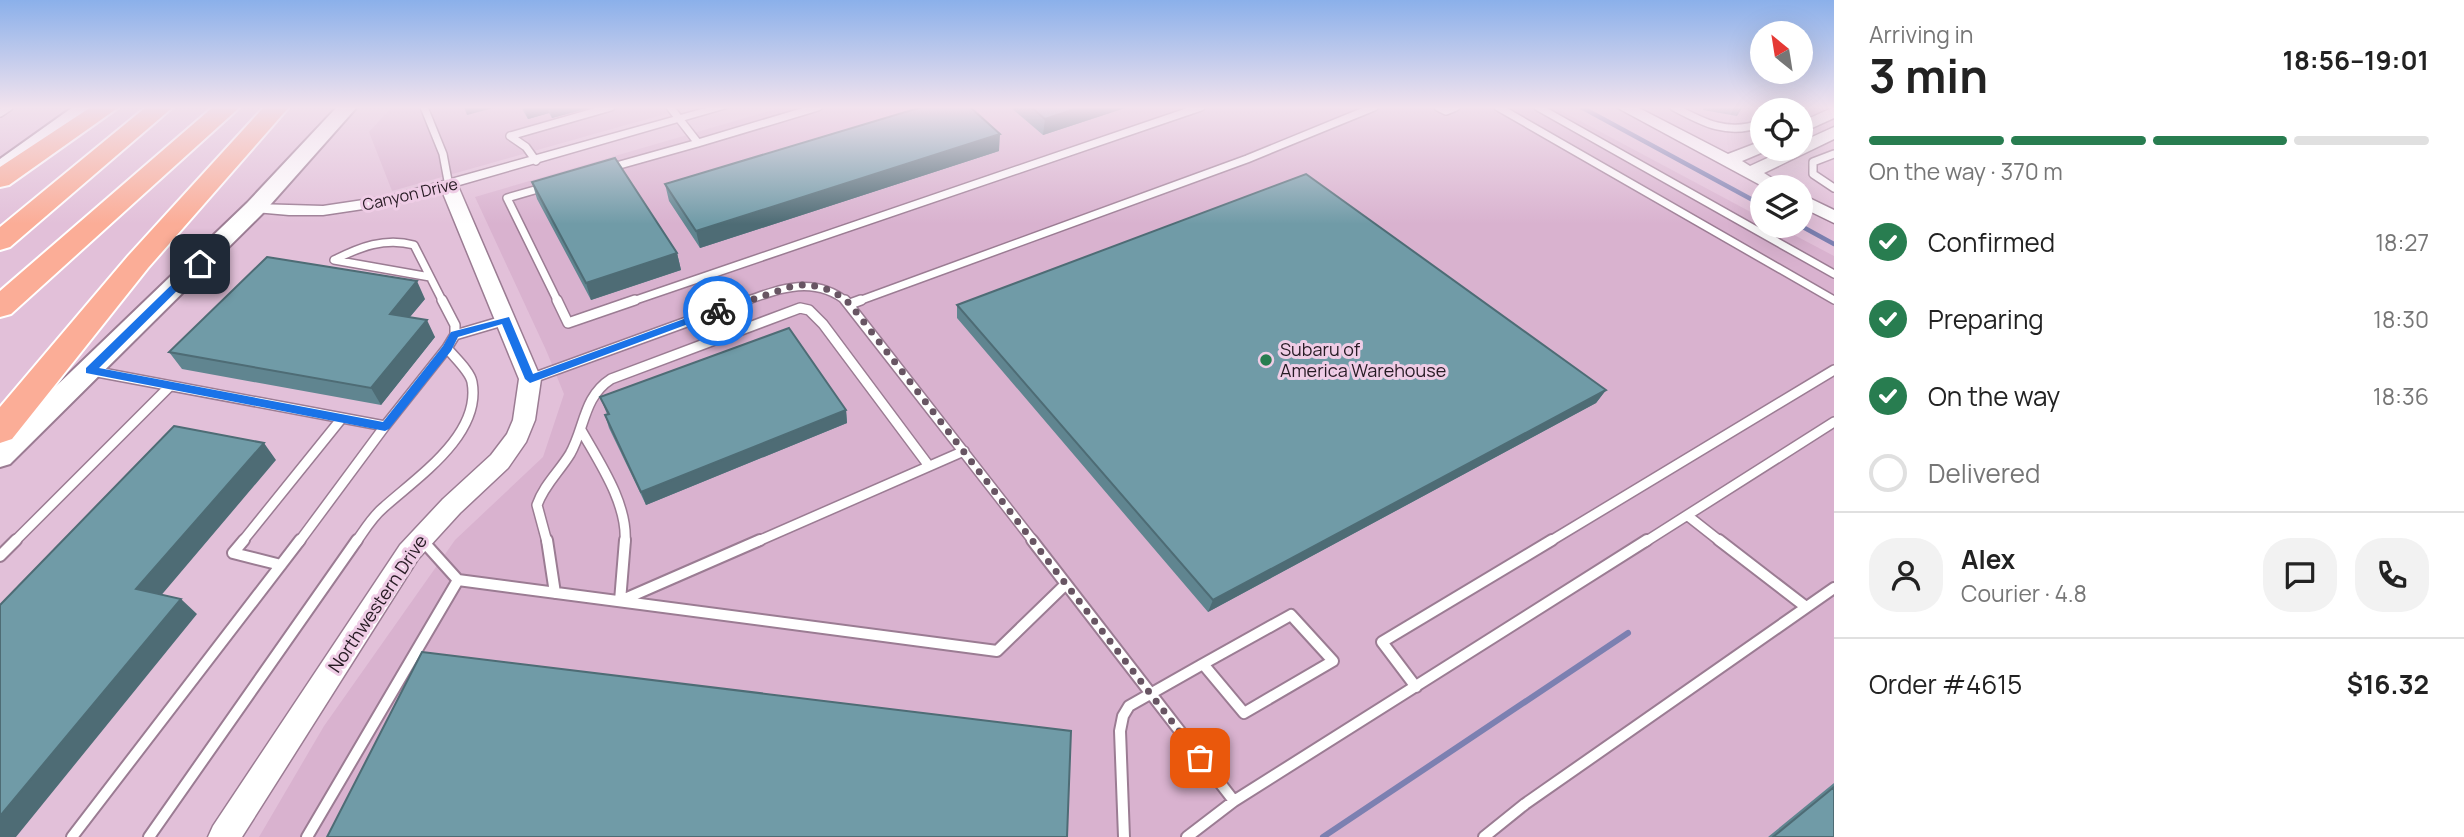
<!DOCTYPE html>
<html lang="en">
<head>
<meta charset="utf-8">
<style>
  :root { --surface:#fff; --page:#f2f2f2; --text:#222; --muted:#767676; --line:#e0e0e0; --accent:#287d50 }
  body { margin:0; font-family:Manrope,sans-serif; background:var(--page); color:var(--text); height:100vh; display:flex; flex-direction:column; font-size:26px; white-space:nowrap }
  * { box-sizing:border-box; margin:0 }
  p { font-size:23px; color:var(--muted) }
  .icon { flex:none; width:38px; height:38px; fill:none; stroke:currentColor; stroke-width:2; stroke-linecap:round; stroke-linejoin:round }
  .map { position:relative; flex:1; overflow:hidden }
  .details { display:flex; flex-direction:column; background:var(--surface); width:630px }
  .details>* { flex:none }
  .needle { width:46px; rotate:330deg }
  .tools { position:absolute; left:1750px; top:21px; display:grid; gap:14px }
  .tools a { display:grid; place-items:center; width:63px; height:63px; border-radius:50%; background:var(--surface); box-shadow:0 7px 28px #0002; font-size:35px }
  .pin { position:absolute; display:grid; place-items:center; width:60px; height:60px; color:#fff; margin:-30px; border-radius:14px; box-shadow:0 4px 10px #0006 }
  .courier { position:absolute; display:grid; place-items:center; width:70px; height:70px; margin:-35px; border:5px solid #1a73e8; border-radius:50%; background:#fff; color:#222; box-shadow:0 2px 9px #0007 }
  .headline em { font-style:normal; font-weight:700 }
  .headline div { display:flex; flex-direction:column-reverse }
  .headline { display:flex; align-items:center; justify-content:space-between; height:119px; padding:0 35px }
  h1 { font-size:46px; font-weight:700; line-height:52px }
  .bar { display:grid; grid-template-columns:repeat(4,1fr); gap:10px 7px; align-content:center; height:84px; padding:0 35px }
  .bar i { height:9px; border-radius:5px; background:var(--line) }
  .bar .active { background:var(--accent) }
  .bar p { grid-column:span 4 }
  .line { display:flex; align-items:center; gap:18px; padding:0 35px; border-top:2px solid var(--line) }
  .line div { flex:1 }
  .round { display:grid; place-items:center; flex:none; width:74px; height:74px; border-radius:28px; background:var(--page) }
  ol { padding:0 35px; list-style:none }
  li { display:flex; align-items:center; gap:21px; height:77px }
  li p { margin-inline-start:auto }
  li .icon { padding:7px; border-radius:50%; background:var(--accent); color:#fff; stroke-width:4 }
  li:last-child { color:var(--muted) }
  li i { width:38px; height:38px; border:4px solid var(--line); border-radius:50% }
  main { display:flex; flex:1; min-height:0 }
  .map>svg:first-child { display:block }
  .built { fill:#d9b2cf }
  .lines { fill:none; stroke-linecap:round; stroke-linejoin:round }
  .stream-far1 { stroke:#7c80b1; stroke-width:4.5 }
  .stream { stroke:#7c80b1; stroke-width:6 }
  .service-far2-casing { stroke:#9b7c93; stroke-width:10 }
  .service-far1-casing { stroke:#9b7c93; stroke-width:12 }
  .service-casing { stroke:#9b7c93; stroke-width:14 }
  .minor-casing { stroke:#9b7c93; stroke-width:3 }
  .tertiary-casing { stroke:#9b7c93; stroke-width:3 }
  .secondary-casing { stroke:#9b7c93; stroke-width:4 }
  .motorway-casing { stroke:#fff; stroke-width:4 }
  .service-far2 { stroke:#fff; stroke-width:7 }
  .service-far1 { stroke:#fff; stroke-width:9 }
  .service { stroke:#fff; stroke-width:10 }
  .minor { fill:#fff; fill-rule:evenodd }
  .tertiary { fill:#fff; fill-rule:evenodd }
  .secondary { fill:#fff; fill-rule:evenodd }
  .motorway { fill:#fbad97; fill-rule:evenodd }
  .wall { fill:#608590 }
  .shaded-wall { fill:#4e6c75 }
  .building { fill:#709ba7; stroke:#4e6c75; stroke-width:2 }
  .route { fill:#1a73e8 }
  .done { stroke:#685563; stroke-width:7; stroke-dasharray:0 12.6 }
  .poi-dot { fill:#287d50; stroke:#efcde6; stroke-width:2.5 }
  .labels { text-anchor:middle; stroke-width:6; stroke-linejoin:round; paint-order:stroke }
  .far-street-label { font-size:16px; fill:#271b24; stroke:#efcde6 }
  .poi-label { font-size:18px; fill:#271b24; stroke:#efcde6; text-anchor:start }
  .street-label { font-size:18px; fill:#271b24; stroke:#efcde6 }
</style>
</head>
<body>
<main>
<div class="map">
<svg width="1834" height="837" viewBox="0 0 1834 837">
  <rect width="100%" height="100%" fill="#e2c0d9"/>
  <path class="built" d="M392 107H690L392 191 369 132Z
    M783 107H1554L1762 218V226H1777L1834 256V837H259L324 726 455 540 543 457 564 394 546 350 475 197Z"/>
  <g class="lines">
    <path class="stream-far1" d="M1581 107 1762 205
      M1801 226 1834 244"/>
    <path class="stream" d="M1323 837 1628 633"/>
    <defs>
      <path id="service-far2" d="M424 107 443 154 449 186
        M1438 107 1446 111 1456 107
        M1498 107 1834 300
        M1538 107 1834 274
        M1674 107C1704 123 1728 136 1762 123
        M1790 110 1796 107
        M0 113 9 107
        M510 136 611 107
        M510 136 526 147 536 161
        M698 143 818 107
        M1834 154 1813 162V174L1834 188
        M609 168 698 143 670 107
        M545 187 507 198 558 302
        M430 277 334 260C360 247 385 237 414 245L443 302
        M630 302 1201 107
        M743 302C779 289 814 275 847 302
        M856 302 1247 159 1374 107"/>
      <path id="service-far1" d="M442 300 455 325V335
        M557 300 568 323 635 300
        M845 300 1034 542
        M850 304 861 300
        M92 371 385 426 299 542
        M530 379 747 300
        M385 426 447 348
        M581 430C599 462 628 504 625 542
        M1688 516 1721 542
        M421 539 423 542
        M14 542 170 386
        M242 542 342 418
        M356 542C364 531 372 517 383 508 416 478 482 435 472 382 470 371 454 357 447 348L455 335 506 320
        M547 542 537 505C544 485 559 472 570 454 585 428 583 397 611 379L800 308 809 310 823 324 929 466
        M756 542 964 451
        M1549 542 1834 370
        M1645 542 1834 422"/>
      <path id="service" d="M244 540 233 553 281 565
        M422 540 458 580 997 651 1066 584
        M547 540 555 593
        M625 540 620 601 760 540
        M1032 540 1234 801 1647 540
        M1719 540 1806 607
        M0 556 16 540
        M1291 615 1333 661 1244 713 1203 664Z
        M1416 687 1382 642 1552 540
        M72 837 300 540
        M149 837 357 540
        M307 837 458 580
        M1124 837 1120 731 1123 716 1129 706 1203 664
        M1187 837 1234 801
        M1484 837 1525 804 1834 588"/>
      <path id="minor" d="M709 107H730L390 205 323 215H289L255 212 248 208 255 204 323 206 390 196Z"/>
      <path id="tertiary" d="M1616 107H1637L1728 154 1762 141V149L1768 150 1742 161 1750 166 1787 149H1801V142L1834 127V139L1764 173 1786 187H1764Z
        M1834 107V118L1801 133V122Z
        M449 181 458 186 541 379 535 420 526 442 508 468 460 513 418 559 242 837H208L213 826 400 545 443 499 491 455 507 434 513 420 519 379 440 186Z
        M1801 194 1834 210V223L1801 207Z"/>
      <path id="secondary" d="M73 107H95L7 172 0 174V159Z
        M337 107H357L263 213 10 464 0 467V440L247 203Z"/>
      <path id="motorway" d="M91 107H119L9 185 0 187V167Z
        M146 107H173L10 247 0 250V227Z
        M213 107H240L11 314 0 317V291Z
        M264 107H289L148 268 12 439 0 443V407L128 256Z"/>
    </defs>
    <use href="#service-far2" class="service-far2-casing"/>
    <use href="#service-far1" class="service-far1-casing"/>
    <use href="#service" class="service-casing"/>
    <use href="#minor" class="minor-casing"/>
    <use href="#tertiary" class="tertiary-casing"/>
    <use href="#secondary" class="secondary-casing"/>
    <use href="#motorway" class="motorway-casing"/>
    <use href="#service-far2" class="service-far2"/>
    <use href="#service-far1" class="service-far1"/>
    <use href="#service" class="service"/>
    <use href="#minor" class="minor"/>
    <use href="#tertiary" class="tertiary"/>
    <use href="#secondary" class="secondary"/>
    <use href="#motorway" class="motorway"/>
  </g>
  <path class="wall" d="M521 107H593L552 118 549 113 528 119Z
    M1010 107H1128L1043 135Z
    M1703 107H1743L1737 116 1703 110Z
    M999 151 700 248 669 201 665 184Z
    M532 182 677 253 681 270 591 300 537 199Z
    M425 299 410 317 435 337 381 405 182 369 169 352Z
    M957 305 1606 390 1596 403 1208 612 957 318Z
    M600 397 846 410 847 423 646 505 609 428 605 415 607 414Z
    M1834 783V837H1768Z"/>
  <path class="shaded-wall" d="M464 107H497L467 115Z
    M524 107H548L549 113 528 119Z
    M549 107H593L552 118Z
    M1081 107H1128L1043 135 1045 119Z
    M1000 134 999 151 700 248 696 231Z
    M677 253 681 270 591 300 586 283Z
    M417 281 425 299 398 331 390 314Z
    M427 320 435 337 381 405 371 388Z
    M1606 390 1596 403 1208 612 1213 600Z
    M846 410 847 423 646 505 641 492Z
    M264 443 276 460 153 605 136 589Z
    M181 599 197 614 16 837H0V816Z"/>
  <path class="building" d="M922 107H970L1000 134 696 231 665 184Z
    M1031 107H1081L1045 119Z
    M615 158 677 253 586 283 532 182Z
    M1306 174 1606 390 1213 600 957 305Z
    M267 257 417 281 390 314 427 320 371 388 169 352Z
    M789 328 846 410 641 492 605 415 609 414 600 397Z
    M174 426 264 443 136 589 181 599 0 816V605Z
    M422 652 1071 731 1067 837H327Z
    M1834 787V837H1773Z"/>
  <linearGradient id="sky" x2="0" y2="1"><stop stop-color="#8bb0ea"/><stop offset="0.48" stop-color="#f2e3ee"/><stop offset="1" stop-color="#f2e3ee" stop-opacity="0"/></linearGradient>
  <rect width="1834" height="224" fill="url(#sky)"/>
  <path class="route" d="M196 261 204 264 99 368 383 422 443 346 451 332 509 317 533 374 714 308 723 311 530 383 525 379 502 324 458 337 451 351 389 429 385 431 86 373V368Z"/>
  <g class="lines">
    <path class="done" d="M718 311 796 285C818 284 833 289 850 304L1200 758"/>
  </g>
  <circle class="poi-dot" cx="1266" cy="360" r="7"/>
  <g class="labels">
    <g class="far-street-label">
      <text transform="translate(410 194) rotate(-13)" y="6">Canyon Drive</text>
    </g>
    <g class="poi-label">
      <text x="1280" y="356">Subaru of<tspan x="1280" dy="21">America Warehouse</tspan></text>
    </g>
    <g class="street-label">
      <text transform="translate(378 604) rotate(-56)" y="6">Northwestern Drive</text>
    </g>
  </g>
</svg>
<div class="tools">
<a><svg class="needle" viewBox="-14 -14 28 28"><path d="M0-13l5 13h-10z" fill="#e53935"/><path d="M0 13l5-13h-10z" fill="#767676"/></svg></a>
<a><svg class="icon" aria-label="locate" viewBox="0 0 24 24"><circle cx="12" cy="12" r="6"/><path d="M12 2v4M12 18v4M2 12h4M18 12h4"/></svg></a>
<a><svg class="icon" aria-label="layers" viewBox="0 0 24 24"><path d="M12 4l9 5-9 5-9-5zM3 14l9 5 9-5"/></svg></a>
</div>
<div class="pin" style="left:1200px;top:758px;background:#ea580c"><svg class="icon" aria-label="bag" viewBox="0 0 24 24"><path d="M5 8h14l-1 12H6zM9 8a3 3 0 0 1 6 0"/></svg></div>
<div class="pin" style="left:200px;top:264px;background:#1f2937"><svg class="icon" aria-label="home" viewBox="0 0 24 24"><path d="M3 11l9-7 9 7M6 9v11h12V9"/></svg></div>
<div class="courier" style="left:718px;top:311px"><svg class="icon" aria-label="bike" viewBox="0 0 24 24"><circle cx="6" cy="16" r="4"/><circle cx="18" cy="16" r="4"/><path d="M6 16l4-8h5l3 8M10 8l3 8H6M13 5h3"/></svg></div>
</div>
<section class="details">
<div class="headline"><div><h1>3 min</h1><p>Arriving in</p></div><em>18:56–19:01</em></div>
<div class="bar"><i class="active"></i><i class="active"></i><i class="active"></i><i></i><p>On the way · 370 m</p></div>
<ol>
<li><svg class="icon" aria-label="check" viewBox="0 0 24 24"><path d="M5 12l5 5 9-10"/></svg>Confirmed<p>18:27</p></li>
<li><svg class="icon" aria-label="check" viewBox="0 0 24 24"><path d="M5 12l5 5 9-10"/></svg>Preparing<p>18:30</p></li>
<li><svg class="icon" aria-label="check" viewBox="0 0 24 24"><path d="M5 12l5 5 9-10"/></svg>On the way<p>18:36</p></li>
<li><i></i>Delivered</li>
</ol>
<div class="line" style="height:126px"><a class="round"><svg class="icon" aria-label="person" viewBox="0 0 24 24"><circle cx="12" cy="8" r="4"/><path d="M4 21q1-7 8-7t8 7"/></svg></a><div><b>Alex</b><p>Courier · 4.8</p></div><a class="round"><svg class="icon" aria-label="chat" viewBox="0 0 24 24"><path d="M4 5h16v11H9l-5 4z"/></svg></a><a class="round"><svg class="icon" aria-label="phone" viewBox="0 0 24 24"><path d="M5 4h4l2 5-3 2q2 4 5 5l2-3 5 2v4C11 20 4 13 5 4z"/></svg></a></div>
<div class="line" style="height:91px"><div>Order #4615</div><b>$16.32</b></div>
</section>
</main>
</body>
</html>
